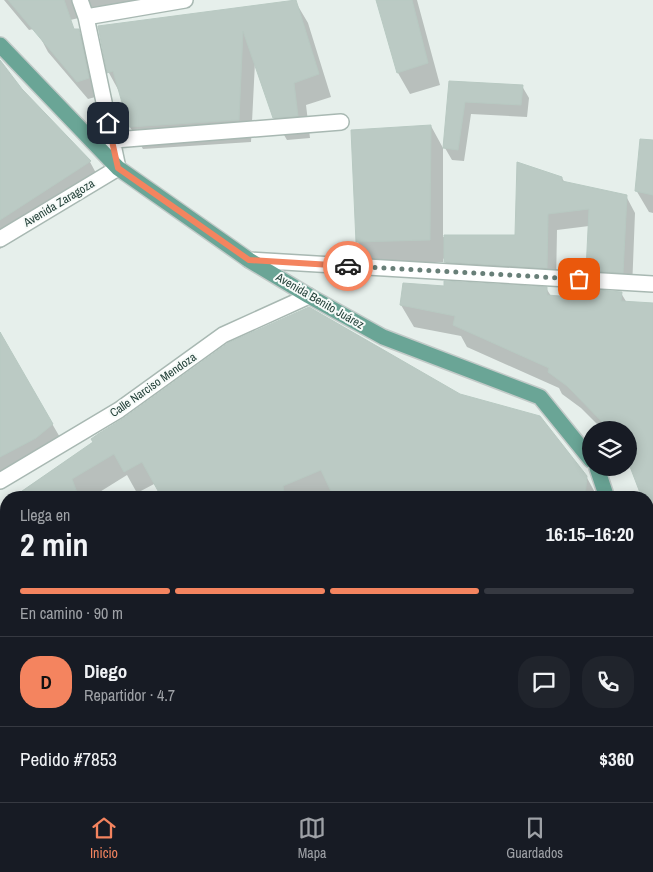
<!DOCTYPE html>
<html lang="es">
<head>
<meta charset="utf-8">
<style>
  :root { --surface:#171b24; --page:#20242c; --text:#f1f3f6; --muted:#9ea1a6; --line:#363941; --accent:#f4845f }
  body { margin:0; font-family:"Archivo Narrow",sans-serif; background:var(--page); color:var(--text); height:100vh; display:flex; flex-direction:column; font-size:19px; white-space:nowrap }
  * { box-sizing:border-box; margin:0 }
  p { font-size:16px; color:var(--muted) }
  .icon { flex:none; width:28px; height:28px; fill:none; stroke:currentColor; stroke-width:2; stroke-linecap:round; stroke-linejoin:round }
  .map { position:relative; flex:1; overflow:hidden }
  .drawer { position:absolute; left:0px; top:491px; width:654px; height:311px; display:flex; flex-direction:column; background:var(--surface); border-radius:20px 20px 0 0; box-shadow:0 2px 12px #0003 }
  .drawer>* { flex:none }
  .tools { position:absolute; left:582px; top:421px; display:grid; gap:10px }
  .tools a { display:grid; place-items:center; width:55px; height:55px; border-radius:50%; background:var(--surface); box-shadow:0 2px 12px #0003; font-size:25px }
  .pin { position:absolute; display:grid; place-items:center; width:42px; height:42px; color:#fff; margin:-21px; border-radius:10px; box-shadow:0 2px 8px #0006 }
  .courier { position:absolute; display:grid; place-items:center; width:50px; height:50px; margin:-25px; border:4px solid #f4845f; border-radius:50%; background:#fff; color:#222; box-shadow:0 1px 6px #0007 }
  .overview em { font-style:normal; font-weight:700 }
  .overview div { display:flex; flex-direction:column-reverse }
  .overview { display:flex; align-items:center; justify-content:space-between; height:85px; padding:0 20px }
  h1 { font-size:32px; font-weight:700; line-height:38px }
  .bar { display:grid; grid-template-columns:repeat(4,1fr); gap:8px 5px; align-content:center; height:60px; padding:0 20px }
  .bar i { height:6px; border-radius:4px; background:var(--line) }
  .bar .active { background:var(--accent) }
  .bar p { grid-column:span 4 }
  .line { display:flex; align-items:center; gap:12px; padding:0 20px; border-top:1px solid var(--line) }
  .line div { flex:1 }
  .round { display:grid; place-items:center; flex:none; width:52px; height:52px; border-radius:20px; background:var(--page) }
  .menu { display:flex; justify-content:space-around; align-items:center; height:70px; border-top:1px solid var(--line); background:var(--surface); font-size:14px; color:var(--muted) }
  .menu a { display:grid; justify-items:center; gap:2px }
  .menu .active { color:var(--accent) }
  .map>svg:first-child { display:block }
  .built { fill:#d4dfda }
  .green { fill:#bfe0c8 }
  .shadow { fill:#0003 }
  .building { fill:#bbcac4; stroke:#b8c9c2 }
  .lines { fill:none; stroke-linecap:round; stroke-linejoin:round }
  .minor-casing { stroke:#a8b8b2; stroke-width:18 }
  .primary-casing { stroke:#c2cac8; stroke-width:18 }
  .minor { stroke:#fff; stroke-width:15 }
  .primary { stroke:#6aa596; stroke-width:15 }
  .done { stroke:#687f78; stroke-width:5; stroke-dasharray:0 9 }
  .route { stroke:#f4845f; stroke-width:6 }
  .labels { text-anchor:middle; stroke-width:4; stroke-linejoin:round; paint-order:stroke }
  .street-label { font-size:12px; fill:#24423a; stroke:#f7fbf9 }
</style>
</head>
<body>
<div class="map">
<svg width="653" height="802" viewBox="0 0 653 802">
  <rect width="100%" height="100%" fill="#e6efeb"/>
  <path class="built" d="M129 796H491L492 802H129Z"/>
  <path class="green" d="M0 761 6 764V796H72L80 800V802H0Z"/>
  <path class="shadow" d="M4 0H153L29 30Z
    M377 0H417L440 85 410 94 398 73Z
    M295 1 308 23 331 97 306 105 310 138 287 140 274 118 255 62 251 142 143 149 130 127 120 93 109 73 99 27Z
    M78 30 88 47 99 96 88 99 48 52 39 35Z
    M0 62 21 90 90 162 102 184 47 220 0 249Z
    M450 83 522 86 529 98 527 117 471 114 464 161 452 160 445 148Z
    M431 126 443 148V237L516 236 562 178 565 183 626 196 635 213 632 289 597 287 588 270 589 226 557 230 556 285 455 278 443 258V262L370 264 358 242 352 131Z
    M653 154V213L649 212 636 190Z
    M445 287 546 288 551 296 586 299 621 293 627 303 653 305V593L648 583 649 536 648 498H643L629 461V430H617L605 401 603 430 581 408 562 394 559 388 467 347 461 336 414 327 401 305Z
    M0 334 65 446 0 486Z
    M94 442 586 476 598 498H335L333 492 321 498H162L156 483 137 493 127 475 90 498H12Z
    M6 501V547L0 530V505Z
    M648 600 653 601V701L648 702Z
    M6 605V762L0 759V607Z
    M648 709H653V802H577V796H648Z
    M92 796H137L108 802Z"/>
  <path class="building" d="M8 0H64L74 29H79L89 78 77 82Z
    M296 0 319 74 294 83 298 116 273 118 243 31 239 120 129 127 113 71 107 73 98 26Z
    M376 0H412L428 63 397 73Z
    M0 60 22 89 91 161 0 220Z
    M449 81 523 85 521 105 465 102 458 150 443 148Z
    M431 125 430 240 356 242 351 130Z
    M640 139 653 140V195L635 191Z
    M517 162 562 177V181L627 195 623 273 586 271 589 209 548 214 547 268 444 262V235H515Z
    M444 281 547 287V295L585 298V289L622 292 621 301 653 303V523H652L648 512V498H642L629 464V430H610L567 386 548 372 549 368 453 325 455 316 400 305 403 283 444 286Z
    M309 307 460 394 540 416 587 476 585 498H334L321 470 283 486 285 498H162L142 462 124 472 114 454 72 479 79 498H12L93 442 91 439 98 434 124 418 228 343Z
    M0 332 53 424 36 438 0 457Z"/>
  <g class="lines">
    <defs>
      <path id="minor" d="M86 17 185 0
        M102 141 341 122
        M0 239 118 168 86 17 80 0
        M249 260 653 284
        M0 481 119 410 223 335 309 296
        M648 590H653
        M0 747 6 749
        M98 796 99 802
        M118 796V802
        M550 796 552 802"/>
      <path id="primary" d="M0 45 118 168 249 260 309 296 383 337 540 397 591 460
        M597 468 607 498
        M533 802 534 796"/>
    </defs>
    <use href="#minor" class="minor-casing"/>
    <use href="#primary" class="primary-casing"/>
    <use href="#minor" class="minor"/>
    <use href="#primary" class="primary"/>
  </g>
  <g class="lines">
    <path class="done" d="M348 266 579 279"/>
    <path class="route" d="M108 123 118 168 249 260 348 266"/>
  </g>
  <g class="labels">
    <g class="street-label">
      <text transform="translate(59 203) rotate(-31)" y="4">Avenida Zaragoza</text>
      <text transform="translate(320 301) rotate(30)" y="4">Avenida Benito Juárez</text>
      <text transform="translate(153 385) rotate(-35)" y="4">Calle Narciso Mendoza</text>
    </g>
  </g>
</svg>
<div class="tools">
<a><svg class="icon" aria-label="layers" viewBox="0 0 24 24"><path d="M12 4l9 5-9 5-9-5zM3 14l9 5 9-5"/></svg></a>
</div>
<div class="pin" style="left:579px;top:279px;background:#ea580c"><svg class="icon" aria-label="bag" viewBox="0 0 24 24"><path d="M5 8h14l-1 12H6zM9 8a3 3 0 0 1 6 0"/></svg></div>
<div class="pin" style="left:108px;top:123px;background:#1f2937"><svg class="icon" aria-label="home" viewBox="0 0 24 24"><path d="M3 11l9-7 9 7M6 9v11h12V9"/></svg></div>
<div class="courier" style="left:348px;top:266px"><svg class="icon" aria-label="car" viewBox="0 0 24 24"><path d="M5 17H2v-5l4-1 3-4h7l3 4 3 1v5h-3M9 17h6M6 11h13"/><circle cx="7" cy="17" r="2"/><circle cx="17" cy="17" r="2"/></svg></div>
<section class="drawer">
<div class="overview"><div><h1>2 min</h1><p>Llega en</p></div><em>16:15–16:20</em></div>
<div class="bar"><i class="active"></i><i class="active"></i><i class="active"></i><i></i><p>En camino · 90 m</p></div>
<div class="line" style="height:90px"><b class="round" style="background:var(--accent);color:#111">D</b><div><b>Diego</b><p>Repartidor · 4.7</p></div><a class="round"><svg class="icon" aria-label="chat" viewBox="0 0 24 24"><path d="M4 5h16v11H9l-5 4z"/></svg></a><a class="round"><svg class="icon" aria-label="phone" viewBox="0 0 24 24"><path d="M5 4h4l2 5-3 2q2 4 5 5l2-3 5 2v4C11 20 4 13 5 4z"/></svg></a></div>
<div class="line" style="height:65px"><div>Pedido #7853</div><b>$360</b></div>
</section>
</div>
<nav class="menu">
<a class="active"><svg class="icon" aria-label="home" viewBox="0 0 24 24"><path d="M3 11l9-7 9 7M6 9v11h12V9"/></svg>Inicio</a>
<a><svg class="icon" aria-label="map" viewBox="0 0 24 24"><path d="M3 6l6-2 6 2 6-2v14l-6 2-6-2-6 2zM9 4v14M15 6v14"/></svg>Mapa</a>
<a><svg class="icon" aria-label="saved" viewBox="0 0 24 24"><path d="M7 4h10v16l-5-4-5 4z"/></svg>Guardados</a>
</nav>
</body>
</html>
